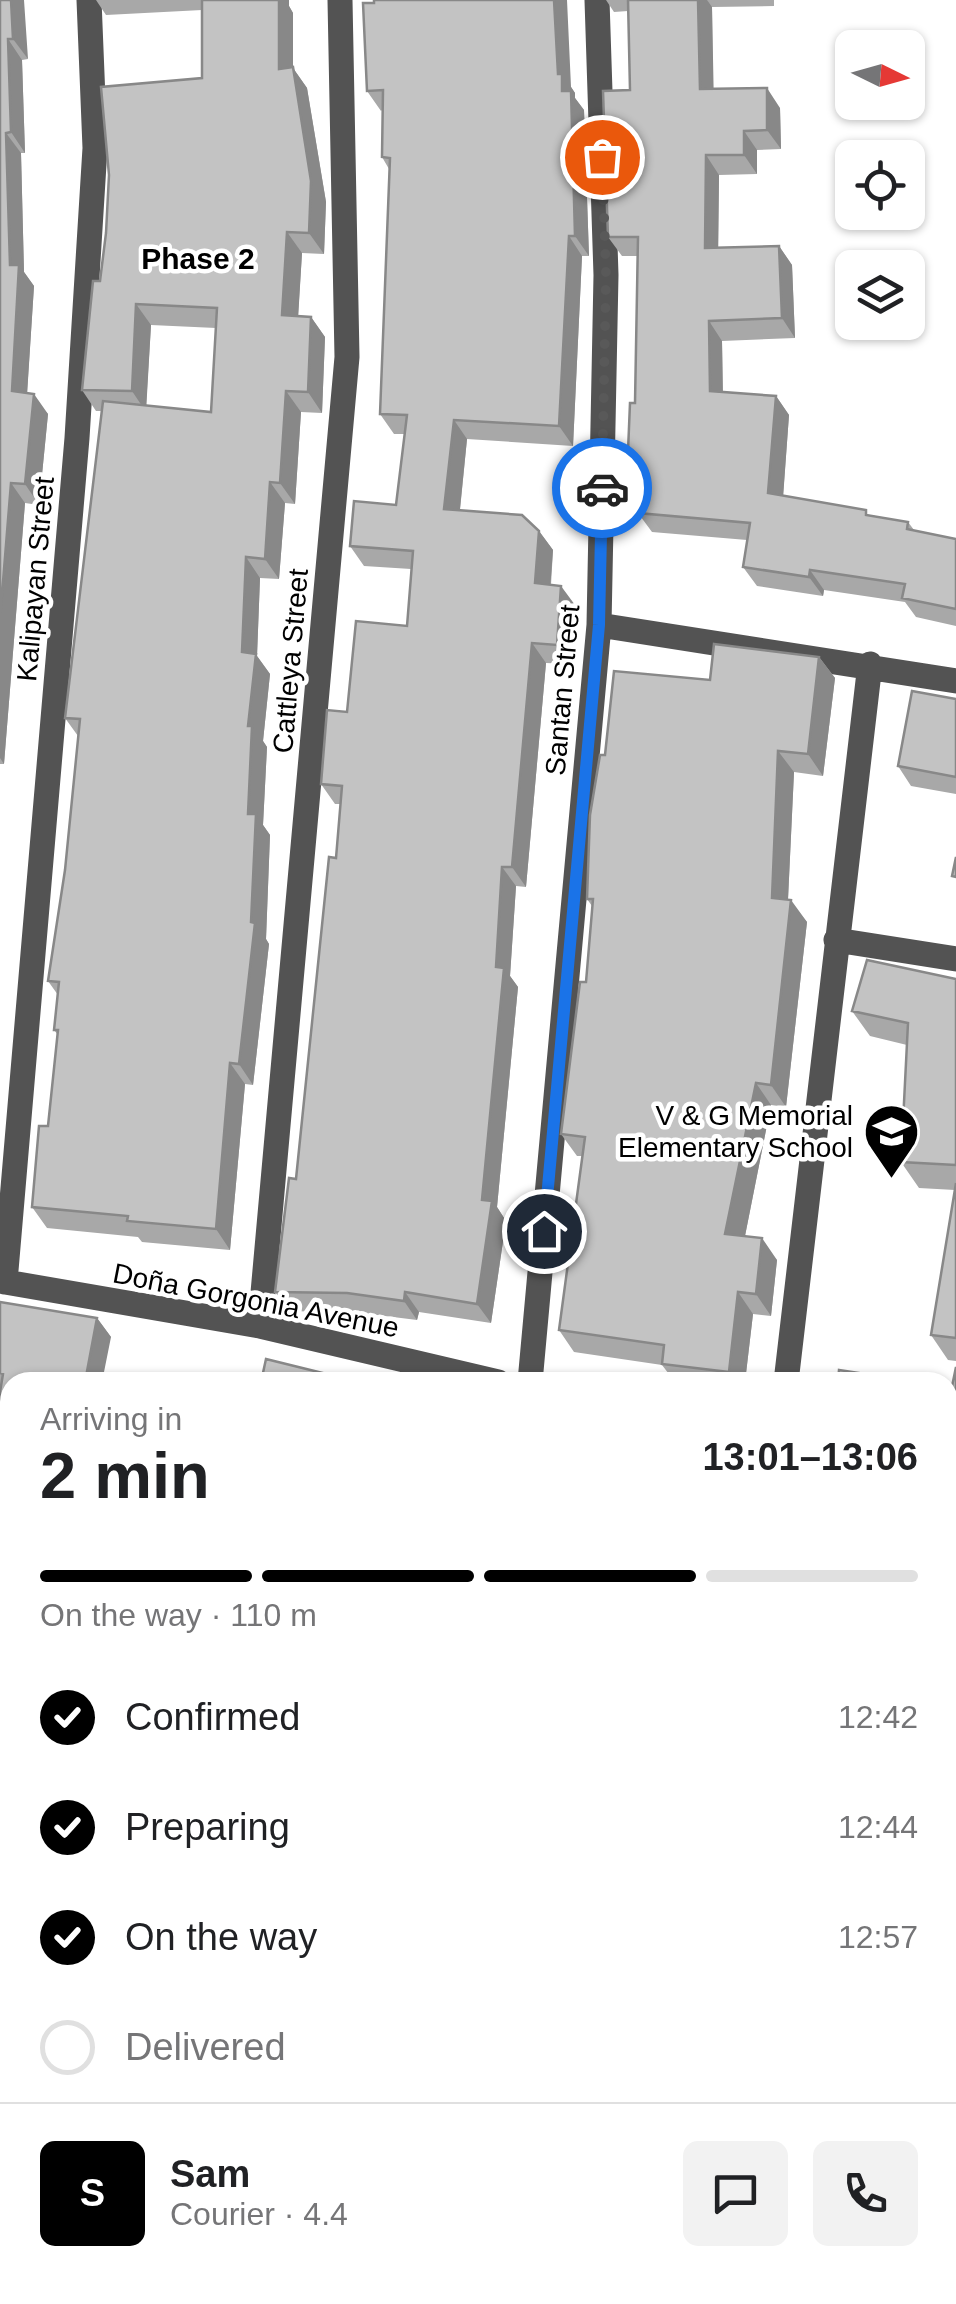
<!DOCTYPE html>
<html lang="en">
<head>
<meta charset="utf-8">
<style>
  :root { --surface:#fff; --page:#f2f2f2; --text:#202124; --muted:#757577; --line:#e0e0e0; --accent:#000 }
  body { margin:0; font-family:Arial,sans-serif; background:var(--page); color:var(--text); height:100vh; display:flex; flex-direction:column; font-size:38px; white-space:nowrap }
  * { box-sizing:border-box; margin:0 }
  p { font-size:32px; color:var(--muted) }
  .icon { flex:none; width:55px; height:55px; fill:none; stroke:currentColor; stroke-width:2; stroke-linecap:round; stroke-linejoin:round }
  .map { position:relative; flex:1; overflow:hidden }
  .sheet { position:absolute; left:0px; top:1372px; width:958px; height:932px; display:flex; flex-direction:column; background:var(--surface); border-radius:30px 30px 0 0; box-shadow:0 2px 8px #0004 }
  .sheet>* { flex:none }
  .needle { width:65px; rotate:95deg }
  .tools { position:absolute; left:835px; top:30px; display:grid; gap:20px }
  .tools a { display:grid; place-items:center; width:90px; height:90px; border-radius:15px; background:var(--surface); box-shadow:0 2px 8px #0004; font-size:50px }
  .pin { position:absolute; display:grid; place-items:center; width:85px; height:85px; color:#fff; margin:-42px; border:5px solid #fff; border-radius:50%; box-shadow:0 2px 10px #0007 }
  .courier { position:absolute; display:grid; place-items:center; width:100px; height:100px; margin:-50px; border:8px solid #1a73e8; border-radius:50%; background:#fff; color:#222; box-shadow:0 2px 12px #0007 }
  .overview em { font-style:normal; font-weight:700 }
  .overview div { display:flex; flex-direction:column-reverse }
  .overview { display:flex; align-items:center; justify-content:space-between; height:170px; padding:0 40px }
  h1 { font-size:65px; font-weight:700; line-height:75px }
  .bar { display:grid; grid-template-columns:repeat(4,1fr); gap:15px 10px; align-content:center; height:120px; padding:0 40px }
  .bar i { height:12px; border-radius:8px; background:var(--line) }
  .bar .active { background:var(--accent) }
  .bar p { grid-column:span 4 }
  .line { display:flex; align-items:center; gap:25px; padding:0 40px; border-top:2px solid var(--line) }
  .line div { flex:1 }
  .round { display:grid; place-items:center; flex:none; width:105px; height:105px; border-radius:15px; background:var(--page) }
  ol { padding:0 40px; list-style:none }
  li { display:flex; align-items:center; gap:30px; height:110px }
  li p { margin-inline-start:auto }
  li .icon { padding:10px; border-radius:50%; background:var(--accent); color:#fff; stroke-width:4 }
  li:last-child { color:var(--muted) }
  li i { width:55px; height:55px; border:5px solid var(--line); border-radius:50% }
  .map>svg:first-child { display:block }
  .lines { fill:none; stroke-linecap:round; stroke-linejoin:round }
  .minor { stroke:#535353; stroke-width:25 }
  .wall { fill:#a8a8a8; fill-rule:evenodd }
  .shaded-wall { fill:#888 }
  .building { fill:#c3c3c3; stroke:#888; stroke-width:2.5 }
  .done { stroke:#595959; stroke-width:10; stroke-dasharray:0 18 }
  .route { stroke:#1a73e8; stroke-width:12 }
  .labels { text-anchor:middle; stroke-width:9; stroke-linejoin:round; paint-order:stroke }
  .street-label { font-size:28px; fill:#000; stroke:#fff }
  .poi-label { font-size:28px; fill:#000; stroke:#fff; text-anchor:end }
  .neighbourhood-label { font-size:30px; font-weight:bold; fill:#000; stroke:#fff }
</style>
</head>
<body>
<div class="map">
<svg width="956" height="2304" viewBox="0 0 956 2304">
  <rect width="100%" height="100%" fill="#fff"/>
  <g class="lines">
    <path class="minor" d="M599 625 956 681
      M836 940 956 959
      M0 1281 260 1326 498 1382
      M5 1282 77 438 95 148 89 0
      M260 1326 347 357 340 0
      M530 1382 599 625 606 275 597 0
      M786 1382 870 664
      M948 1494 956 1496
      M0 1666 10 1669
      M948 1880 956 1882
      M948 2217 956 2218"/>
  </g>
  <path class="wall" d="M0 0 28 59 22 60 25 153H21L24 272 34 286 27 393 48 414 39 505 25 503 4 764H0Z
    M96 0H289V6L293 13V68L307 88 326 202 324 254 302 253 298 316 311 317 325 337 322 413 301 412 295 504 285 503 279 579 260 578 257 656 270 674 263 741 267 747 263 825 270 835 266 939 269 944 253 1085 245 1084 230 1250 142 1242 138 1237 47 1228 32 1207 48 1126 58 1035 54 1030 58 995 48 981 65 870 78 736 65 718 102 411H96L82 390 100 281 202 78V10L106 15ZM151 325 216 328 211 412 146 406Z
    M606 0H774V6L712 7 713 89 780 108 781 149 757 150V174L719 175 718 248 779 246 792 265 795 338 722 341 723 392 776 396 789 415 783 496 870 515 908 522 914 530 956 539V626L916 617 905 602 824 590 823 596 757 586 743 567 747 540 652 532 638 513 640 495 627 476 635 403 637 256H622L608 237 630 90 628 11 614 12Z
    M571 87 575 93V98L584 110 589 256H582L573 446 467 439 460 510 539 531 553 550 551 585 575 605 570 664 546 663 526 887 516 886 510 976 518 987 497 1207 506 1221 491 1323 419 1312 417 1320 361 1313 289 1311 275 1292 296 1179 336 858 341 804H335L321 784 347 712 407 626 411 569 364 566 350 546 396 505 405 434H394L380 414 389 169 382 157V110L381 111 367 91Z
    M819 657 835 678 823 776 794 772 788 900 807 922 786 1107 771 1105 745 1236 777 1260 771 1316 753 1314 745 1382H675L662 1365 574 1352 559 1330 582 1156H577L561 1134 586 982 592 906 587 899 605 755 710 680Z
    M956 699V794L911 786 898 766Z
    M956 979V1361L948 1360 931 1335 955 1190 919 1188 901 1162 907 1045 870 1036 852 1011Z
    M0 1302 97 1318 111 1337 10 1382V1624L0 1623Z
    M956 1367V1418L948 1406Z
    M948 1504 956 1506V1769L948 1766Z
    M0 1688 10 1689V1994L0 1993Z
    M948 1902 956 1904V2167L948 2165Z
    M10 1994V2295H461L459 2304H21L0 2301V2005L8 2002Z"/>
  <path class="shaded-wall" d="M11 0H24L28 59 13 39Z
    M279 0H289V6L293 13V68L307 88 326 202 324 254 309 233 279 69Z
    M554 0H567L571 87 575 93V98L584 110 589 256 575 236 562 91 558 74Z
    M698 0H707L712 7 714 109 700 89Z
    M8 39 22 60 25 153 11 132Z
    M767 88 780 108 781 149 767 130Z
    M744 131 757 150V174L744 155Z
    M6 133 21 153 24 272 34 286 26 411 12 391Z
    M706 155 719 175 718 268 705 248Z
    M287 232 302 253 297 336 282 315Z
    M569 236 582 256 573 446 559 426Z
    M779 246 792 265 795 338 782 318Z
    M136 304 151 325 146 412 132 391Z
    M311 317 325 337 322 413 308 392Z
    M709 321 722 341 723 410 710 391Z
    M286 391 301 412 295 504 280 483Z
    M34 394 48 414 39 505 25 484Z
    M776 396 789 415 782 512 768 493Z
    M454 420 467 439 458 528 444 509Z
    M270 482 285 503 279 579 265 559Z
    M11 483 25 503 4 764 0 758V619Z
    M539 531 553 550 549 603 535 583Z
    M246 557 260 578 257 656 270 674 263 741 267 747 263 825 270 835 266 939 269 944 253 1085 239 1064 248 814V726L242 652Z
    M810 570 824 590 823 596 809 577Z
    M561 586 575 605 570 664 557 645Z
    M532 643 546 663 526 887 512 867Z
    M819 657 835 678 823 776 808 754Z
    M778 751 794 772 787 920 772 898Z
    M502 867 516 886 510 976 518 987 497 1207 506 1221 491 1323 477 1304Z
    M791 900 807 922 786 1107 771 1085Z
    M230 1063 245 1084 230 1250 216 1229Z
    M756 1083 771 1105 741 1256 725 1234Z
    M762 1238 777 1260 771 1316 756 1294Z
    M405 1292 419 1312 417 1320 404 1301Z
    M738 1292 753 1314 745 1382H736L729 1372Z
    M97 1318 111 1337 102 1382H85Z
    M956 2010V2039L951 2032Z
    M444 2295H461L459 2304H442Z
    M723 2295H740L738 2304H721Z"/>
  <path class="building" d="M0 0H11L13 39H8L11 132 6 133 10 265H19L12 391 34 394 25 484 11 483 0 619Z
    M202 0H279V69L293 67 311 181 309 233 287 232 282 315 311 317 308 392 286 391 280 483 270 482 265 559 246 557 242 652 256 654 248 726H252L248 814H256L251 922 255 923 239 1064 230 1063 216 1229 127 1221 128 1216 32 1207 39 1126H48L58 1030H54L59 982 48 981 65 870 80 719 65 718 103 401 211 412 217 308 136 304 132 391 82 390 93 281H100L106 233 109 175 101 87 202 78Z
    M374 0H554L558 74H562V91H571L575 236H569L559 426 454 420 444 509 522 515 539 531 535 583 561 586 557 645 532 643 512 867H502L496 967 504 968 482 1200 492 1201 477 1304 405 1292 404 1301 347 1293 275 1292 289 1178 296 1179 329 857 336 858 342 786 321 784 327 710 347 712 356 621 407 626 413 551 350 546 354 501 396 505 407 415 380 414 390 158 382 157 383 90 367 91 363 3H374Z
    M628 0H698L700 89 767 88V130L744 131V155H706L705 248 779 246 782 318 709 321 710 391 776 396 768 493 866 510V515L908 522 907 529 956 539V609L902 598 905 584 810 570 809 577 743 567 750 523 638 513 641 477 627 476 630 403H635L638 237H608L603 91 630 90Z
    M714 644 819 657 808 754 778 751 772 898 791 900 771 1085 756 1083 725 1234 762 1238 756 1294 738 1292 729 1372 662 1364 664 1345 559 1330 585 1137 561 1134 580 982H586L593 899H587L590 815 600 755H605L614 671 710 680Z
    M912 691 956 699V777L898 766Z
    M956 857V877L952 876Z
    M867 960 956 979V1165L901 1162 908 1023 852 1011Z
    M956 1183V1338L931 1335Z
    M0 1302 97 1318 85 1382H10V1606L0 1605V1392L3 1374 0 1373Z
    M266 1359 359 1382H261Z
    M956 1367V1407L948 1406Z
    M839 1370 879 1376 878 1382H838Z
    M948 1504 956 1506V1591L953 1606H956V1753L948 1751Z
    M0 1688 10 1689V1984L0 1975Z
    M948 1902 956 1904V2010L951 2032 956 2033V2151L948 2149Z
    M10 1994V2285L0 2284V2005L8 2002Z
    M948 2237 956 2238V2304H808L810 2295H948Z
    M72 2295H444L442 2304H120V2303Z
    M644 2295H723L721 2304H642Z"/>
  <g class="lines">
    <path class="done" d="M602 488 606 275 602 157"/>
    <path class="route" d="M544 1231 599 625 602 488"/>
  </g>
  <defs>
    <symbol id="school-pin" viewBox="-11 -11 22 30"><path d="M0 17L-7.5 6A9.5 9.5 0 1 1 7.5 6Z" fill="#000" stroke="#fff"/><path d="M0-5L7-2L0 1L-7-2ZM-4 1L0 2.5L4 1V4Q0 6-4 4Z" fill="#fff"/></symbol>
  </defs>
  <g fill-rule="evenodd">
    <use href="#school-pin" x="860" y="1100" width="63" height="86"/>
  </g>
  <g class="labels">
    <g class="street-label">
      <text transform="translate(35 579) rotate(-85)" y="10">Kalipayan Street</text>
      <text transform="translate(290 661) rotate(-85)" y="10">Cattleya Street</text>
      <text transform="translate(562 690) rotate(-85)" y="10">Santan Street</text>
      <text transform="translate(256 1300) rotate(11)" y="10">Doña Gorgonia Avenue</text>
    </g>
    <g class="poi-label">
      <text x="853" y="1125">V &amp; G Memorial<tspan x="853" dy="32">Elementary School</tspan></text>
    </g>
    <g class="neighbourhood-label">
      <text x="198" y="269">Phase 2</text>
    </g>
  </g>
</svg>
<div class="tools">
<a><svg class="needle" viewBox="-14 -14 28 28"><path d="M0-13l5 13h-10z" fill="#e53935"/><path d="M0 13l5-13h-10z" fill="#757577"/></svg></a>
<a><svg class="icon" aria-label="locate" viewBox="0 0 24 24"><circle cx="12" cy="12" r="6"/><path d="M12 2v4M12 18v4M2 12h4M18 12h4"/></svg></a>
<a><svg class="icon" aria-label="layers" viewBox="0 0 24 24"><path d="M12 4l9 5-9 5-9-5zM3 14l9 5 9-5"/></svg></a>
</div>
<div class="pin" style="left:602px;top:157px;background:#ea580c"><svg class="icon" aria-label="bag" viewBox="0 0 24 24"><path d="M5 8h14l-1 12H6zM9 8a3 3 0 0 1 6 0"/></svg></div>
<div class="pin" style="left:544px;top:1231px;background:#1f2937"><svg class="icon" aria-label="home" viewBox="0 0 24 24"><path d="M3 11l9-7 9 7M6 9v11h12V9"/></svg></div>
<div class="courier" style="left:602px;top:488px"><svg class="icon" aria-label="car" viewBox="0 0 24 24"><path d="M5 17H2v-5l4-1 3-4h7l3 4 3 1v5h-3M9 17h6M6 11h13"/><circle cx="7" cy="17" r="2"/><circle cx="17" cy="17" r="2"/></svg></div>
<section class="sheet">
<div class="overview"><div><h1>2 min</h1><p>Arriving in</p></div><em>13:01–13:06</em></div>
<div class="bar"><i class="active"></i><i class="active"></i><i class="active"></i><i></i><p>On the way · 110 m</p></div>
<ol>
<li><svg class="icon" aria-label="check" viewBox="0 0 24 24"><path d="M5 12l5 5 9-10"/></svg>Confirmed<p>12:42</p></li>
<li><svg class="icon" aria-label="check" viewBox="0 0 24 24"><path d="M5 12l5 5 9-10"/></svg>Preparing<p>12:44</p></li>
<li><svg class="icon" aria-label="check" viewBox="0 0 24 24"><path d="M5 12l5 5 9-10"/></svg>On the way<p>12:57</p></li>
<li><i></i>Delivered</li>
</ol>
<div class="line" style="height:180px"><b class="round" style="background:var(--accent);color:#fff">S</b><div><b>Sam</b><p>Courier · 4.4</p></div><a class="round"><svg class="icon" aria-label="chat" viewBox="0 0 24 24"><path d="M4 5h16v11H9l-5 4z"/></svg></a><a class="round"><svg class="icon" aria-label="phone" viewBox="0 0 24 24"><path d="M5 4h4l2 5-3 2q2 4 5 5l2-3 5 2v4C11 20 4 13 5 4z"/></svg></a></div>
</section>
</div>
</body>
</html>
